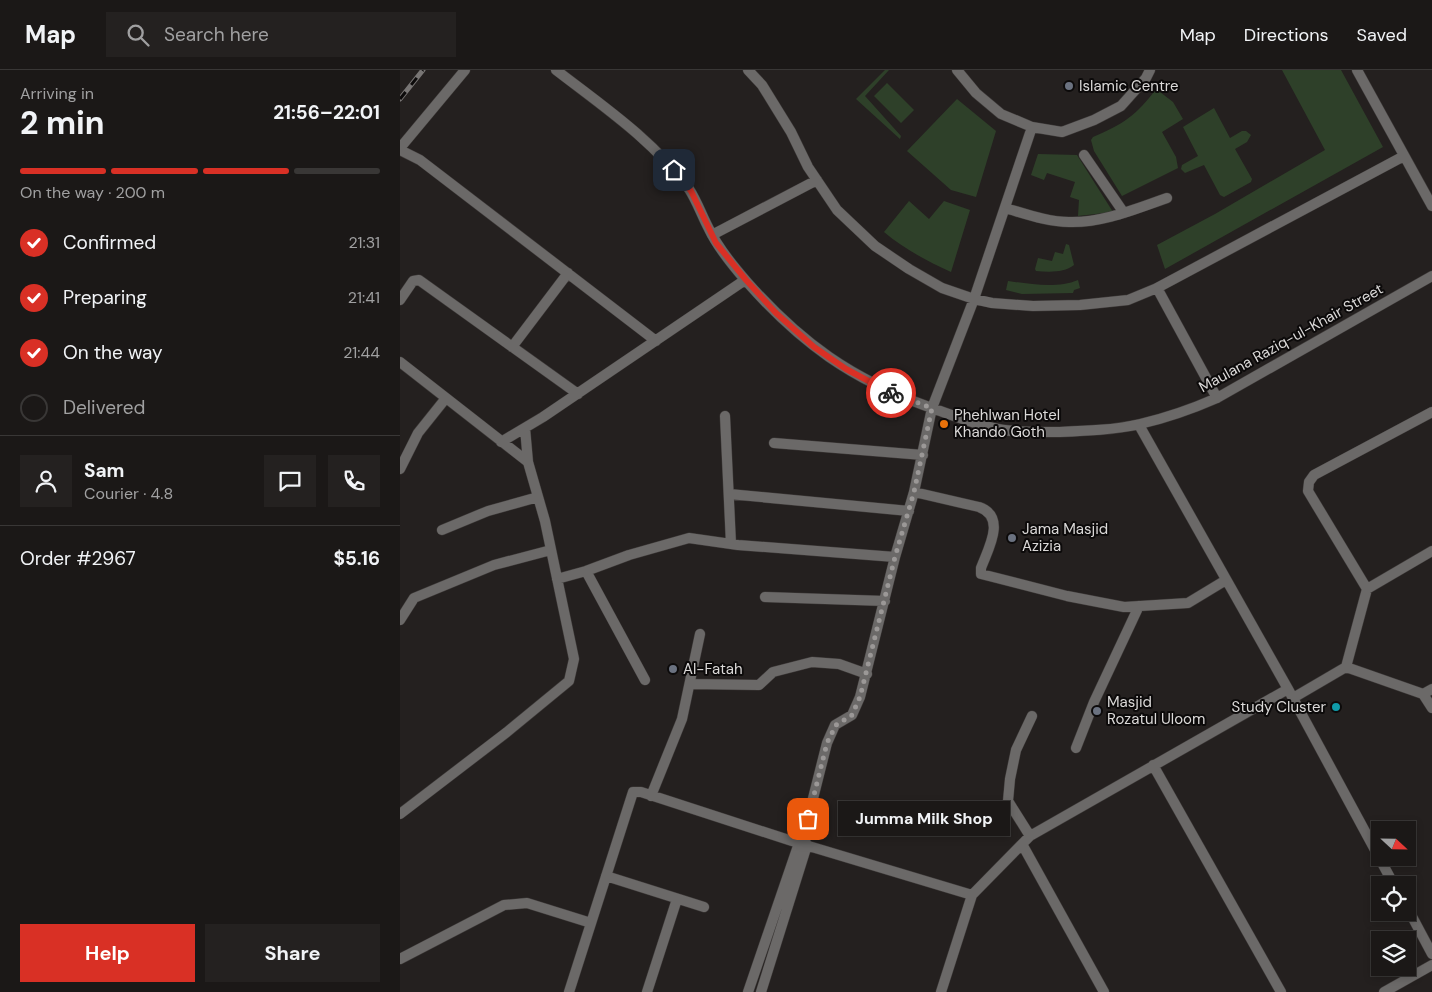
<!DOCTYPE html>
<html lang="en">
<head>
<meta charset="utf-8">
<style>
  :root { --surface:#1b1817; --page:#242120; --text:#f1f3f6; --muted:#a0a0a1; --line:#393736; --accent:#d93025 }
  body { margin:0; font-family:"DM Sans",sans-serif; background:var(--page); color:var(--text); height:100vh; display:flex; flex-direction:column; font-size:19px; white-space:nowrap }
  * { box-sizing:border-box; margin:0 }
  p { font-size:16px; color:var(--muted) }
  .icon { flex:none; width:28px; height:28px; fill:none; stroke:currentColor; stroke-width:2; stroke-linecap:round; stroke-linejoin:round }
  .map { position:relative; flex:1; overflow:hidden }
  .drawer { display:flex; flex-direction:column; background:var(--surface); width:400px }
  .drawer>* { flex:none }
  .needle { width:32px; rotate:112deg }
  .fabs { position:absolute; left:971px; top:751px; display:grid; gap:10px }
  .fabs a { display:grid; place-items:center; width:45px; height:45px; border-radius:0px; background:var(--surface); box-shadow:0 2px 8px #0003,0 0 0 1px var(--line); font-size:25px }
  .pin { position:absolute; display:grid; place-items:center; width:42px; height:42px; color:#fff; margin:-21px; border-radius:10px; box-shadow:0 2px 8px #0006 }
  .courier { position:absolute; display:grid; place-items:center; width:50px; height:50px; margin:-25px; border:4px solid #d93025; border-radius:50%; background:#fff; color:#222; box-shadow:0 1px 6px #0007 }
  .bubble { position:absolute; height:35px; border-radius:0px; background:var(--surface); box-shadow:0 2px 8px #0003,0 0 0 1px var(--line); font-size:16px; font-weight:700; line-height:35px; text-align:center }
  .headline em { font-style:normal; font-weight:700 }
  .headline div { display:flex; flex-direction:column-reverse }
  .headline { display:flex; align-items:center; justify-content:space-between; height:85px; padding:0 20px }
  h1 { font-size:32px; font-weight:700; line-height:38px }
  .bar { display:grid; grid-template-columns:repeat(4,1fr); gap:8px 5px; align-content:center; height:60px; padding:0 20px }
  .bar i { height:6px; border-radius:4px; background:var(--line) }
  .bar .on { background:var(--accent) }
  .bar p { grid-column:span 4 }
  .line { display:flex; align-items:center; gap:12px; padding:0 20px; border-top:1px solid var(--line) }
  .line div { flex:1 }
  .round { display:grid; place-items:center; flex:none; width:52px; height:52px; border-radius:0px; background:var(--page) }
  ol { padding:0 20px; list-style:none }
  li { display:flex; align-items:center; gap:15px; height:55px }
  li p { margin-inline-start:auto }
  li .icon { padding:5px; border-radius:50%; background:var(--accent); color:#fff; stroke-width:4 }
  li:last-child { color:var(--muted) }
  li i { width:28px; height:28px; border:2px solid var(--line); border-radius:50% }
  .action { display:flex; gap:10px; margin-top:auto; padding:10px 20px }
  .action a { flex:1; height:58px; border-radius:0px; background:var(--accent); color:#fff; font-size:20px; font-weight:700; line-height:58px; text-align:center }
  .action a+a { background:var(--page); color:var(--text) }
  header { display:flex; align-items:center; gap:30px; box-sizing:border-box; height:70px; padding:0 25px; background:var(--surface); border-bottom:1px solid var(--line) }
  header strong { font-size:24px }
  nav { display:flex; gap:28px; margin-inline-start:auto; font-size:18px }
  .search { width:350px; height:45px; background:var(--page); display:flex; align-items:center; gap:12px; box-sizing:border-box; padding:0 18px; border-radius:0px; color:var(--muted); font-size:19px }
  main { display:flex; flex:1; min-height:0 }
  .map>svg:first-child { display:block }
  .green { fill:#2e4029 }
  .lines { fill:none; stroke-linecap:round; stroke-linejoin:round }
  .minor-casing { stroke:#3e3a39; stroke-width:11 }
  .minor { stroke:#6b6968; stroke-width:10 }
  .rail-casing { stroke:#787574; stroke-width:5 }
  .rail { stroke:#0c0a0a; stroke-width:3; stroke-dasharray:9; stroke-linecap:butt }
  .done { stroke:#9b9897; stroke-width:5; stroke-dasharray:0 9 }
  .route { stroke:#d93025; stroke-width:6 }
  .worship-dot { fill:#6b7280; stroke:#0c0a0a; stroke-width:2 }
  .food-dot { fill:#e8710a; stroke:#0c0a0a; stroke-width:2 }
  .culture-dot { fill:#0f9aa8; stroke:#0c0a0a; stroke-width:2 }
  .labels { text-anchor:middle; stroke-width:4; stroke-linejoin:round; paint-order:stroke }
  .poi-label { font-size:15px; fill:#dbd9d8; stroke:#0c0a0a; text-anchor:start }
  .street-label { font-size:15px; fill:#dbd9d8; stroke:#0c0a0a }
</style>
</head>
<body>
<header>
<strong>Map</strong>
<div class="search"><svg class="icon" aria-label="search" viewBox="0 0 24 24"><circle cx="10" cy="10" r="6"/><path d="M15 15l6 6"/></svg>Search here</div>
<nav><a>Map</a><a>Directions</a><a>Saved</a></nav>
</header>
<main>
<section class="drawer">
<div class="headline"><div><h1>2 min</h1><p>Arriving in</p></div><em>21:56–22:01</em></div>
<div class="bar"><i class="on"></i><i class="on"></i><i class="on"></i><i></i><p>On the way · 200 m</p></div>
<ol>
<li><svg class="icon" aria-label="check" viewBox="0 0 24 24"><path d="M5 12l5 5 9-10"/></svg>Confirmed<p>21:31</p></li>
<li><svg class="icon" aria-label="check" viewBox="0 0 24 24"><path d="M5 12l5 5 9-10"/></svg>Preparing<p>21:41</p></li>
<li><svg class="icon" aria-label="check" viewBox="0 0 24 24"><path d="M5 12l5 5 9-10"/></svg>On the way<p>21:44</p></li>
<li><i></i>Delivered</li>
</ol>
<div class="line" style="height:90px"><a class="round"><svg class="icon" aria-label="person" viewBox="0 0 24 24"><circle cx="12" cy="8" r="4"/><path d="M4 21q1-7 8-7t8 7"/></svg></a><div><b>Sam</b><p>Courier · 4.8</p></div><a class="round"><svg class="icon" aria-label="chat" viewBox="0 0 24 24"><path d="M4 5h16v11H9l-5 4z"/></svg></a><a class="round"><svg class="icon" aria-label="phone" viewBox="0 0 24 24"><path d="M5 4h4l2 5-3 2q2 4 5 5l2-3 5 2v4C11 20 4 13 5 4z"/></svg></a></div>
<div class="line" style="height:65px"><div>Order #2967</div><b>$5.16</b></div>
<div class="action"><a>Help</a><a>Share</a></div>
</section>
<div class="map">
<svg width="1032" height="922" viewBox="0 0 1032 922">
  <rect width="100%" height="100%" fill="#24201f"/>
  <path class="green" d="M485 0H489L465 26 501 66 500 69 456 29Z
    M882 0H941L983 77 765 199 757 175 815 144 925 80Z
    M487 13 514 40 501 53 474 26Z
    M756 19 773 32 783 49 762 62 776 87 778 98 722 126 694 81 691 70 693 67C722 55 737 45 756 19Z
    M557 29 596 61 576 127 551 120 507 81Z
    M814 38 830 68 842 61H846L851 65 847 72 835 79 852 109 851 112 824 127 820 125 804 95 785 103 781 99 782 95 798 86 783 57Z
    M638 84 677 85 713 142 678 146 679 130 670 127 675 112 647 103 644 110 631 105Z
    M509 131 529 149 544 131 570 140 551 202C527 191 504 179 484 162Z
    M666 174 669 175 674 195C664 203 649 202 636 201L635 199 638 188 652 191 655 182 663 184Z
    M678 210 680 218 674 220 673 223 622 224 606 220 608 211C630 214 657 219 678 210Z"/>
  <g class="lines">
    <defs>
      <path id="minor" d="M156 0C204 37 253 70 289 119 297 131 302 146 309 159 318 178 333 196 347 212 401 273 451 309 529 337 552 345 574 354 598 359 617 363 639 362 659 362 686 361 714 360 740 354 766 348 792 339 817 328L1032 206
        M348 0 362 15 391 62 408 97 437 140 475 176 509 199 542 218 574 229 592 233 633 236 680 235 728 230 757 218 1004 86
        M557 0 576 23 601 44 632 57 662 62 694 50 721 36 746 8 750 0
        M957 0 1032 136
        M0 78 65 0
        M0 80 20 90 256 271
        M684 85 724 143
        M605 138C626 144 648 152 669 152 703 153 735 139 767 128
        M312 165 417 110
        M757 218 817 328
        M0 230 13 211 19 210 178 324
        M112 277 168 203
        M0 292 128 392
        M325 346 331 474
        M739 355 888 619 994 815
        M101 372 143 347 345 210
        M374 373 523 385
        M0 399 18 363 46 328
        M514 422 579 437C607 447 588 479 581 498V504L589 506 667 526 724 537 788 533 826 510
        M329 424 509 441
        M42 460 88 441 138 427
        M186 501 245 610
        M157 509 186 501 229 485 289 468 338 475 495 487
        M967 519 908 421 909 412 914 405 1032 342
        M365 527 485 531
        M0 550 14 528 94 495 151 480
        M946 597 1023 624 1032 619
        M290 614 359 615 373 602 412 592 439 594 467 604
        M1023 624 1032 638
        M893 628 946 597 967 519 1032 481
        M676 678 694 632 739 536
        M753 695 881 922
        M251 726 282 649 300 564
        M0 744 107 662 169 611 174 589 145 451 128 392 125 358
        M630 766 608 731 610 709 616 680 632 646
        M622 774 704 922
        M206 806 304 837
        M1008 839 1032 884
        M0 889 104 835 127 833 191 853
        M169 922 233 722H241L392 771 572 825
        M247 922 277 829
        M348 922 399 773 403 768 427 673 435 655 452 645 460 627 495 487 514 422 532 338 574 229 632 57
        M361 922 407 775 405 771
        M541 922 572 825 630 766 888 619
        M984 922 1032 895"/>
    </defs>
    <use href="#minor" class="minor-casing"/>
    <use href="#minor" class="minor"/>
    <defs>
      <path id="rail" d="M0 29 23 0"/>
    </defs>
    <use href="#rail" class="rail-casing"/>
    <use href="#rail" class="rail"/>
  </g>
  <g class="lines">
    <path class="done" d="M408 749 427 673 436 655 452 645 460 627 495 487 514 422 532 338 491 323"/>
    <path class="route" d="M274 100 291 121 316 173 346 210 376 243 414 277 446 299 491 323"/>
  </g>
  <g class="worship-dot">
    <circle cx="669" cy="16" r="5"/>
    <circle cx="612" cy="468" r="5"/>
    <circle cx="273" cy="599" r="5"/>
    <circle cx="697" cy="641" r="5"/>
  </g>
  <circle class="food-dot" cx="544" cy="354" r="5"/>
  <circle class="culture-dot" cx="936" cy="637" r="5"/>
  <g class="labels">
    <g class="poi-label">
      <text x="679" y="21">Islamic Centre</text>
      <text x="554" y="350">Phehlwan Hotel<tspan x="554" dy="17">Khando Goth</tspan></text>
      <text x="622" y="464">Jama Masjid<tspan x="622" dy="17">Azizia</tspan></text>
      <text x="283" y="604">Al-Fatah</text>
      <text x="707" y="637">Masjid<tspan x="707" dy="17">Rozatul Uloom</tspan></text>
      <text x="926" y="642" text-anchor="end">Study Cluster</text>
    </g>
    <g class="street-label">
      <text transform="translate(891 268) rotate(-29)" y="5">Maulana Raziq-ul-Khair Street</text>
    </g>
  </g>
</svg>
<div class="fabs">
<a><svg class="needle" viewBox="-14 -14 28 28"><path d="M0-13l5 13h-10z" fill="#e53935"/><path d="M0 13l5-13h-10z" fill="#a0a0a1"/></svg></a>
<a><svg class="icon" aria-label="locate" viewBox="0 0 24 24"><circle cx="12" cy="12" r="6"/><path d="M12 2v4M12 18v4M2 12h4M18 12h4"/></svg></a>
<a><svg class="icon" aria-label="layers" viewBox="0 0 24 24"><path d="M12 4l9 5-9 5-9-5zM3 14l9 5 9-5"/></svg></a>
</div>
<div class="pin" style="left:408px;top:749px;background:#ea580c"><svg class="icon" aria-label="bag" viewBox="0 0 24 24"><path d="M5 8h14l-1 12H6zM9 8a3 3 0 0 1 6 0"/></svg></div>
<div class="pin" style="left:274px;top:100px;background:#1f2937"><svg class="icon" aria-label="home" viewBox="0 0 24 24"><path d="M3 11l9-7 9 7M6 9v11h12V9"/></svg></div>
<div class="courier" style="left:491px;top:323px"><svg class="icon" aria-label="bike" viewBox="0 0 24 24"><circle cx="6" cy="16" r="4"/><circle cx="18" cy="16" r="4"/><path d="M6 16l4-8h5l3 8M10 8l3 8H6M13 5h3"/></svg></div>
<div class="bubble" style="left:438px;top:731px;width:172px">Jumma Milk Shop</div>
</div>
</main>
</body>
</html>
